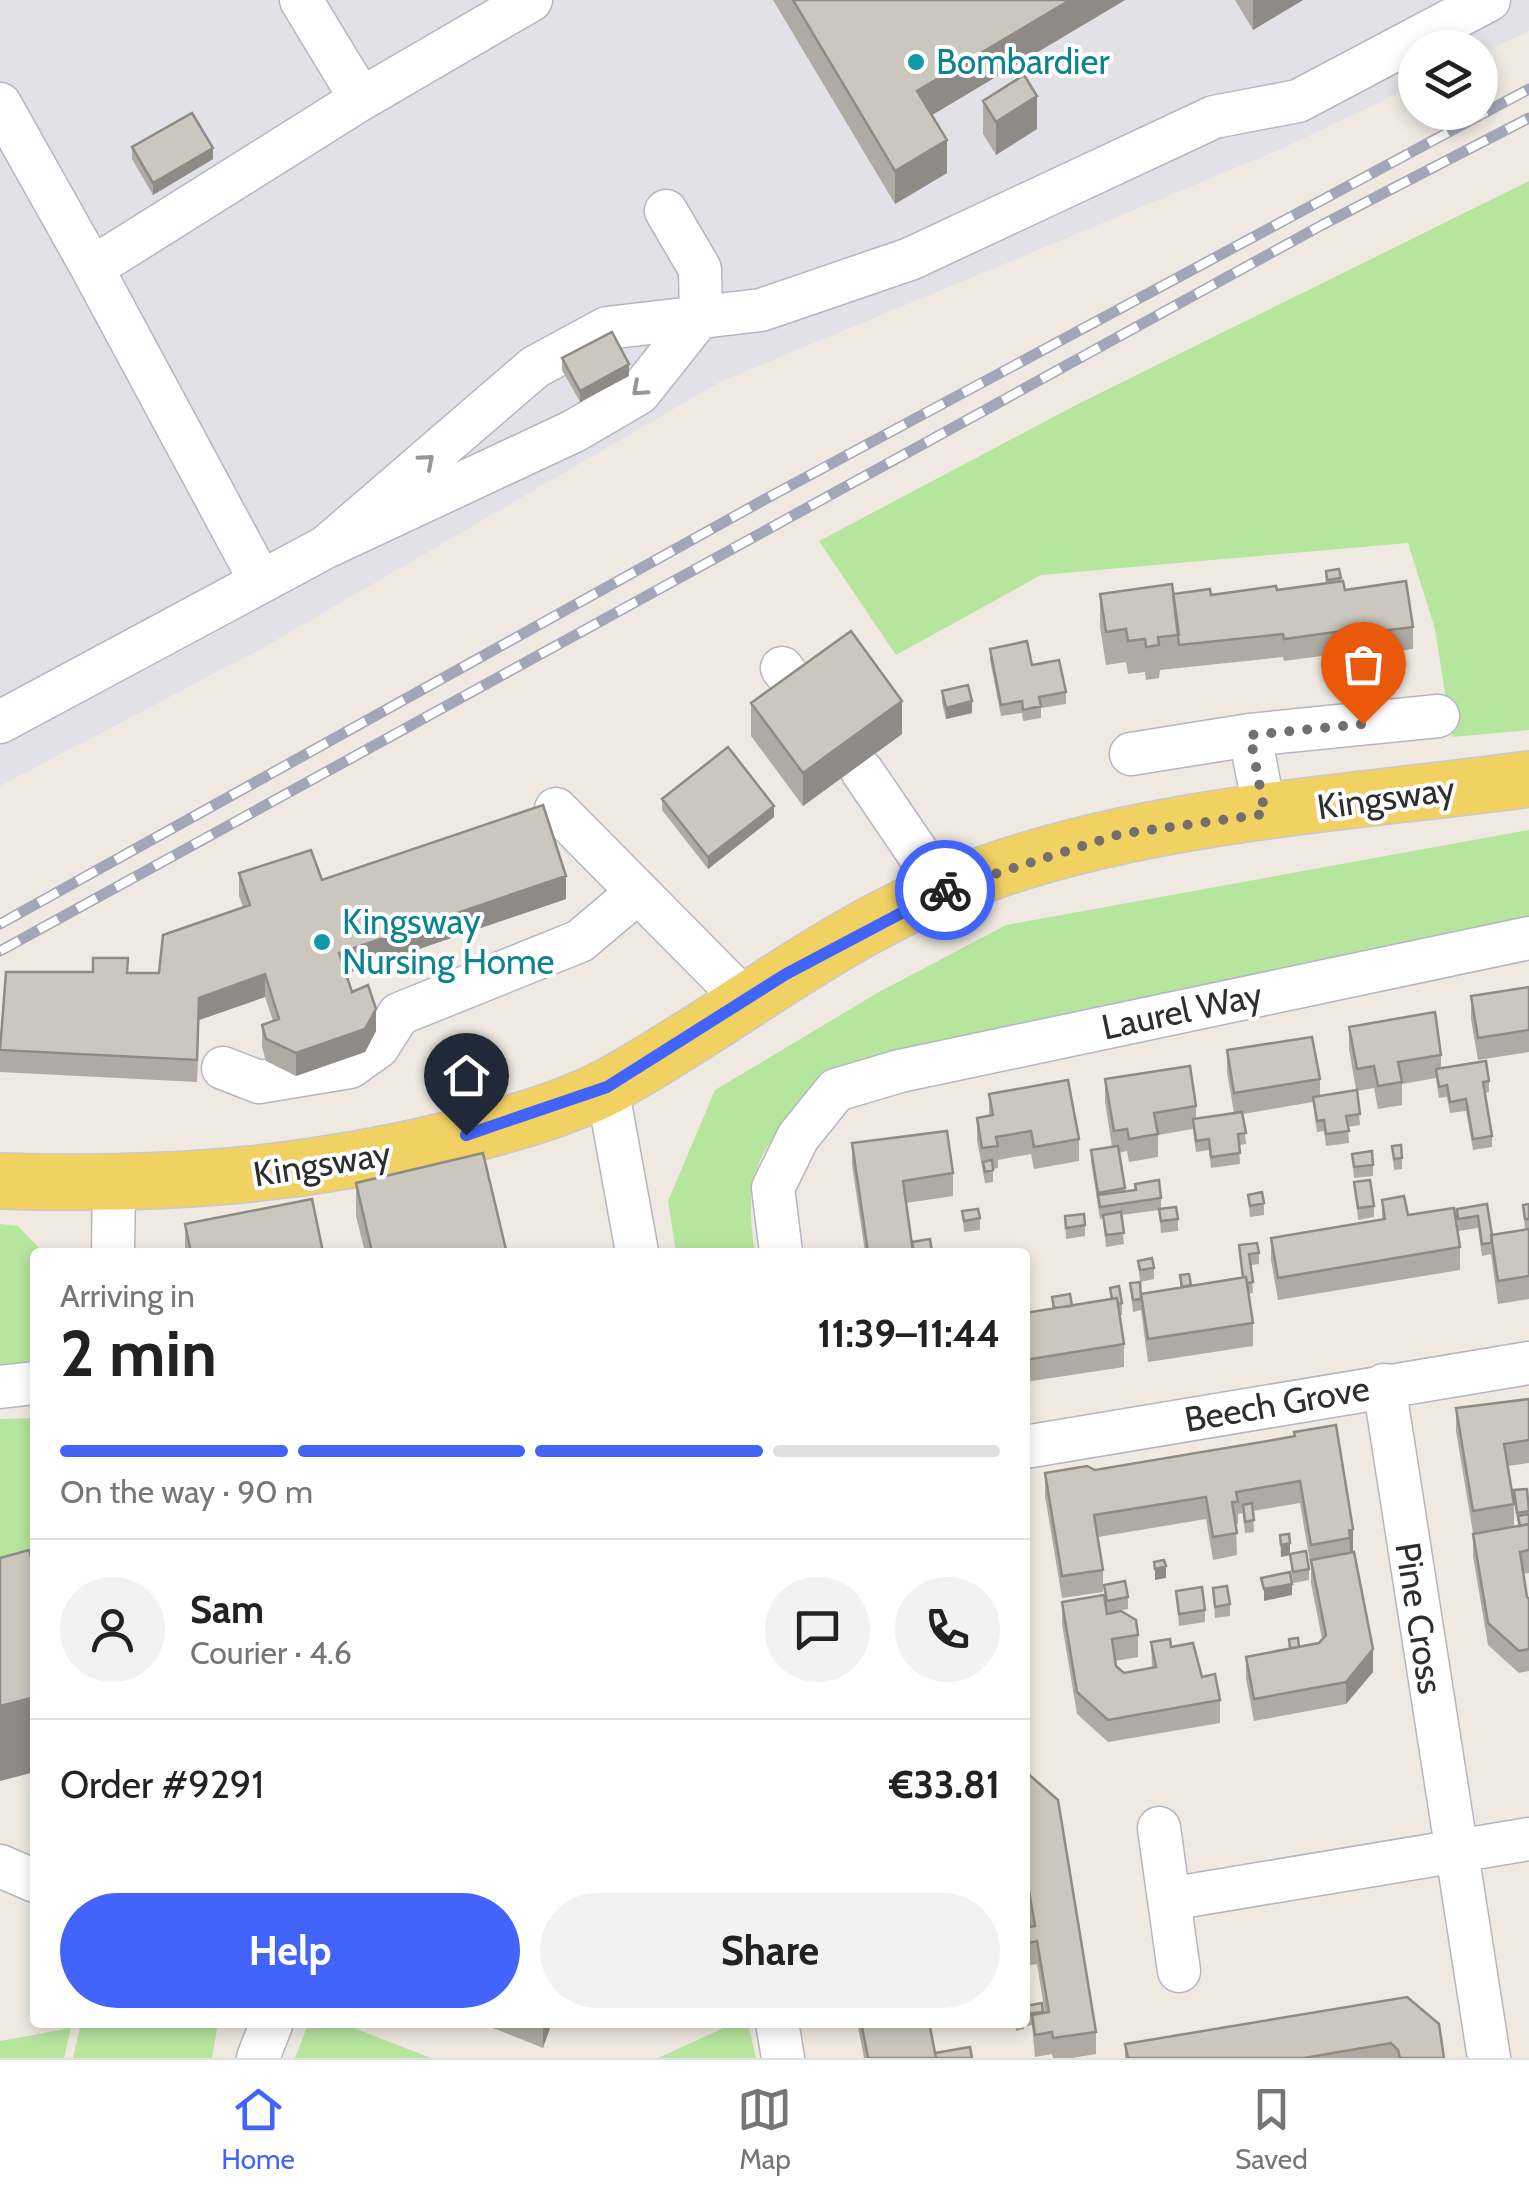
<!DOCTYPE html>
<html lang="en">
<head>
<meta charset="utf-8">
<style>
  :root { --surface:#fff; --page:#f2f2f2; --text:#222; --muted:#767676; --line:#e0e0e0; --accent:#4264fb }
  body { margin:0; font-family:Cabin,sans-serif; background:var(--page); color:var(--text); height:100vh; display:flex; flex-direction:column; font-size:38px; white-space:nowrap }
  * { box-sizing:border-box; margin:0 }
  p { font-size:32px; color:var(--muted) }
  .icon { flex:none; width:55px; height:55px; fill:none; stroke:currentColor; stroke-width:2; stroke-linecap:round; stroke-linejoin:round }
  .map { position:relative; flex:1; overflow:hidden }
  .details { position:absolute; left:30px; top:1248px; width:1000px; height:780px; display:flex; flex-direction:column; background:var(--surface); border-radius:10px; box-shadow:0 5px 15px #0003 }
  .details>* { flex:none }
  .tools { position:absolute; left:1398px; top:30px; display:grid; gap:20px }
  .tools a { display:grid; place-items:center; width:100px; height:100px; border-radius:50%; background:var(--surface); box-shadow:0 5px 15px #0003; font-size:50px }
  .pin { position:absolute; display:grid; place-items:center; width:85px; height:85px; color:#fff; margin:-102px -42px; border-radius:50% 50% 50% 0; rotate:-45deg; box-shadow:0 0 10px #0007 }
  .pin .icon { rotate:45deg }
  .courier { position:absolute; display:grid; place-items:center; width:100px; height:100px; margin:-50px; border:8px solid #4264fb; border-radius:50%; background:#fff; color:#222; box-shadow:0 2px 12px #0007 }
  .overview em { font-style:normal; font-weight:800 }
  .overview div { display:flex; flex-direction:column-reverse }
  .overview { display:flex; align-items:center; justify-content:space-between; height:170px; padding:0 30px }
  h1 { font-size:65px; font-weight:800; line-height:75px }
  .bar { display:grid; grid-template-columns:repeat(4,1fr); gap:15px 10px; align-content:center; height:120px; padding:0 30px }
  .bar i { height:12px; border-radius:8px; background:var(--line) }
  .bar .on { background:var(--accent) }
  .bar p { grid-column:span 4 }
  .line { display:flex; align-items:center; gap:25px; padding:0 30px; border-top:2px solid var(--line) }
  .line div { flex:1 }
  .round { display:grid; place-items:center; flex:none; width:105px; height:105px; border-radius:52px; background:var(--page) }
  .cta { display:flex; gap:20px; margin-top:auto; padding:20px 30px }
  .cta a { flex:1; height:115px; border-radius:60px; background:var(--accent); color:#fff; font-size:40px; font-weight:800; line-height:115px; text-align:center }
  .cta a+a { background:var(--page); color:var(--text) }
  .tab-bar { display:flex; justify-content:space-around; align-items:center; height:140px; border-top:2px solid var(--line); background:var(--surface); font-size:28px; color:var(--muted) }
  .tab-bar a { display:grid; justify-items:center; gap:5px }
  .tab-bar .on { color:var(--accent) }
  .map>svg:first-child { display:block }
  .industrial { fill:#e3e1e8 }
  .green { fill:#b6e59e }
  .lines { fill:none; stroke-linecap:round; stroke-linejoin:round }
  .minor-casing { stroke:#b4b7c1; stroke-width:45 }
  .major-casing { stroke:#c9c9c9; stroke-width:58 }
  .minor { stroke:#fff; stroke-width:42 }
  .major { stroke:#f2d163; stroke-width:55 }
  .rail-casing { stroke:#a3a6b8; stroke-width:11 }
  .rail { stroke:#fff; stroke-width:8; stroke-dasharray:22; stroke-linecap:butt }
  .wall { fill:#afaba4 }
  .shaded-wall { fill:#8e8b86 }
  .building { fill:#cbc7bf; stroke:#8e8b86; stroke-width:2.5 }
  .oneway { stroke:#969696 }
  .done { stroke:#726f6d; stroke-width:10; stroke-dasharray:0 18 }
  .route { stroke:#4264fb; stroke-width:12 }
  .culture-dot { fill:#0f9aa8; stroke:#fff; stroke-width:4 }
  .labels { text-anchor:middle; stroke-width:8; stroke-linejoin:round; paint-order:stroke }
  .culture-label { font-size:35px; fill:#0d838f; stroke:#fff; text-anchor:start }
  .street-label { font-size:35px; fill:#2e2e2e; stroke:#fff }
</style>
</head>
<body>
<div class="map">
<svg width="1529" height="2058" viewBox="0 0 1529 2058">
  <rect width="100%" height="100%" fill="#efe9e1"/>
  <path class="industrial" d="M0 0H1529V31L1480 54V48H1415V85L1281 149 720 382 261 649 0 786Z"/>
  <path class="green" d="M1529 181V730L1452 737 1435 629 1408 543 1041 575 896 655 819 541 1078 404Z
    M1529 830V928L822 1089C762 1139 741 1171 755 1252H676L668 1201 715 1090 879 992 1006 925Z
    M0 1224 18 1226 43 1252H35V1366L0 1368Z
    M34 1418 35 1601 0 1610V1419Z
    M309 2022 341 2023 431 2058H295Z
    M737 2022 748 2023 756 2058H658Z
    M81 2023V2022L218 2023 212 2058H73Z
    M71 2028 64 2058H0V2041Z"/>
  <g class="lines">
    <defs>
      <path id="minor" d="M301 0 361 99
        M0 104 92 268
        M326 547 535 367 607 328 761 310 910 259 1214 117 1298 101 1489 0
        M261 582 92 268 361 99 531 0
        M782 668 801 693
        M0 722 326 547 574 431 639 393 701 315 700 269 666 211
        M1250 735 1265 814
        M1131 754 1250 735 1438 716
        M862 771 943 890
        M556 809 745 1000
        M223 1068 259 1082 350 1067 378 1047 399 1014 580 941 638 892
        M607 1087 637 1252
        M113 1252 114 1184
        M781 1252 773 1188 798 1137 836 1090 900 1071 1529 938
        M1384 1385 1489 2058
        M0 1387 35 1383
        M1025 1447 1529 1363
        M1159 1828 1179 1971
        M0 1866 35 1881
        M1169 1899 1529 1839
        M777 2022 783 2058
        M258 2058 272 2022"/>
      <path id="major" d="M0 1181C161 1186 299 1177 456 1138 507 1125 563 1110 609 1086 722 1024 823 940 943 890 1124 815 1336 805 1529 779"/>
    </defs>
    <use href="#minor" class="minor-casing"/>
    <use href="#major" class="major-casing"/>
    <use href="#minor" class="minor"/>
    <use href="#major" class="major"/>
    <defs>
      <path id="rail" d="M0 924 771 496 1529 89
        M0 951 1322 225 1529 118"/>
    </defs>
    <use href="#rail" class="rail-casing"/>
    <use href="#rail" class="rail"/>
  </g>
  <path class="wall" d="M773 0H1125L932 115 947 173 895 204Z
    M1235 0H1303L1253 30Z
    M983 101 1037 129 996 155 983 134Z
    M132 147 213 159 153 195 132 159Z
    M562 358 629 376 580 402 562 370Z
    M1339 569 1341 581 1345 590 1413 627V649L1351 658V652L1284 661 1283 657 1160 670 1159 678 1146 680 1145 672 1128 674 1126 662 1106 665 1100 627V594L1211 595 1277 590 1326 583V571Z
    M990 649 1032 665 1066 692V704L1041 708V718L1023 721 1022 713 1001 716 990 660Z
    M942 691 972 713 946 719 942 703Z
    M751 703 902 734 803 806 751 736Z
    M662 799 774 817 708 869 662 810Z
    M239 873 322 880 566 899 346 974 352 992 376 1031 365 1052 296 1076 266 1061 262 1047V1025L273 1021 265 997 199 1020 197 1082 0 1072V1035L128 973H159L243 907 239 896Z
    M1529 987V1052L1478 1060 1471 1019V996Z
    M1349 1027 1441 1055V1068L1489 1081V1092L1485 1093 1492 1136V1147L1473 1150 1466 1111 1450 1113 1447 1097 1439 1098 1436 1078 1402 1084V1105L1378 1109 1374 1088 1357 1091 1360 1125 1348 1127 1349 1143 1326 1146 1324 1131 1317 1132 1313 1102 1243 1114 1246 1144 1239 1145 1240 1164 1211 1168 1209 1150 1196 1152 1193 1129 1158 1135V1157L1129 1162 1127 1151 1119 1153 1125 1192 1135 1190V1184L1161 1198V1209L1178 1219V1231L1161 1233 1159 1210 1121 1215 1124 1244 1106 1247 1103 1218 1100 1219 1091 1161V1150L1112 1147 1105 1102V1079L1196 1106V1118L1234 1113 1227 1072V1050L1320 1079V1096L1356 1090 1349 1049Z
    M989 1094 1079 1139V1161L1034 1169 1031 1154 998 1160V1168L993 1169V1182L985 1183 977 1140V1118L989 1116Z
    M852 1143 953 1173V1196L906 1203 912 1246 932 1252H865L852 1165Z
    M1392 1146 1402 1158V1169L1394 1170Z
    M1352 1154 1373 1165V1176L1354 1178Z
    M1354 1182 1374 1206V1217L1358 1220Z
    M356 1183 506 1252H365L356 1216Z
    M1248 1195 1264 1203V1215L1250 1217Z
    M1382 1200 1460 1247V1270L1278 1300 1271 1260V1238L1382 1220Z
    M1487 1204 1492 1235 1525 1230 1523 1205 1529 1204V1299L1498 1304 1491 1254 1482 1256 1478 1228 1458 1231 1457 1209Z
    M962 1211 980 1218V1230L964 1232Z
    M1065 1216 1085 1225V1236L1066 1239Z
    M185 1224 323 1252H185Z
    M1239 1245 1259 1253V1264L1251 1265 1253 1293 1248 1294 1253 1323V1346L1148 1362 1141 1310 1133 1312 1130 1283 1141 1293 1180 1287V1275L1191 1285 1242 1277Z
    M1138 1261 1154 1268V1279L1140 1282Z
    M1110 1288 1122 1303V1315H1120L1124 1344V1367L1025 1382V1313L1052 1309V1297L1072 1305 1110 1300Z
    M1529 1399V1463L1508 1466 1514 1504V1527L1518 1526V1524L1514 1502V1490L1529 1504V1573L1523 1574 1527 1597 1529 1599V1671L1519 1673 1488 1645 1473 1556V1533L1456 1431V1408Z
    M1336 1425 1353 1552 1373 1672 1346 1704 1254 1721 1246 1679V1657L1289 1649V1639L1299 1647 1319 1643 1322 1639 1311 1583V1568L1300 1503 1253 1511 1254 1532 1245 1533 1243 1513 1238 1514V1524H1236L1237 1555 1213 1560 1206 1519 1098 1537 1103 1570V1592L1062 1598 1045 1496V1473L1095 1470 1294 1437V1432Z
    M1280 1535 1290 1554 1309 1569V1580L1293 1583 1290 1555 1281 1557Z
    M1104 1585 1128 1597V1609L1107 1613Z
    M1213 1588 1230 1604V1616L1215 1618Z
    M1176 1591 1205 1610V1622L1179 1626Z
    M1062 1602 1107 1614 1138 1635V1657L1115 1661 1116 1666 1124 1673 1152 1668 1151 1642 1171 1647 1202 1677 1220 1700V1723L1108 1742 1077 1714 1062 1624Z
    M1025 1773 1096 2032V2054L1072 2058H1053L1052 2054 1035 2057 1032 2025 1027 2026 1025 2006 1045 2013 1037 1964 1025 1966V1901L1031 1927 1025 1891Z
    M1407 1997 1444 2058H1125V2044Z
    M478 2022H552L543 2048Z
    M857 2022H929L935 2055 972 2058H864Z
    M1015 2022H1024V2029L1016 2031Z"/>
  <path class="shaded-wall" d="M1070 0H1125L917 124V91Z
    M1253 0H1303L1253 30Z
    M1037 96V129L996 155V122Z
    M947 140V173L895 204V171Z
    M213 148V159L153 195V183Z
    M629 364V376L580 402V391Z
    M902 701V734L803 806V773Z
    M972 701V713L946 719V708Z
    M774 806V817L708 869V857Z
    M566 876V899L339 976V953Z
    M265 974V997L199 1020 197 1082 199 998Z
    M376 1009V1031L365 1052 296 1076V1053Z
    M1353 1529V1552L1350 1553 1349 1530Z
    M1290 1543V1555L1281 1557V1545Z
    M1166 1566V1578L1155 1580V1569Z
    M1292 1584V1595L1264 1601V1589Z
    M1373 1649V1672L1346 1704V1682Z
    M35 1697V1772L0 1781V1706Z
    M543 2022H552L543 2048Z"/>
  <path class="building" d="M793 0H1070L917 91 947 140 895 171Z
    M1024 75 1037 96 996 122 983 101Z
    M192 113 213 148 153 183 132 147Z
    M612 332 629 364 580 391 562 358Z
    M1339 569 1341 578 1327 580 1326 571Z
    M1343 581 1345 590 1406 581 1413 627 1351 635V630L1284 639 1283 634 1179 645 1173 594 1210 589 1211 595 1276 586 1277 590Z
    M1172 584 1179 635 1158 637 1159 645 1146 647 1145 639 1128 641 1126 629 1106 632 1100 594Z
    M851 631 902 701 803 773 751 703Z
    M1027 641 1032 665 1059 660 1066 692 1039 697 1041 706 1023 710 1022 701 1001 705 990 649Z
    M968 685 972 701 946 708 942 691Z
    M728 747 774 806 708 857 662 799Z
    M543 805 566 876 339 953 352 992 368 985 376 1009 365 1029 296 1053 266 1039 262 1025 279 1019 265 974 199 998 197 1060 0 1050 6 972H93V958H128L127 973H159L163 935 250 905 239 873 311 850 322 880Z
    M1529 987V1030L1478 1038 1471 996Z
    M1435 1012 1441 1055 1398 1062 1402 1082 1378 1086 1374 1066 1357 1069 1349 1027Z
    M1312 1037 1320 1079 1234 1093 1227 1050Z
    M1486 1061 1489 1081 1483 1082 1492 1136 1473 1139 1466 1099 1450 1102 1447 1085 1439 1087 1436 1069Z
    M1190 1066 1196 1106 1154 1113 1158 1134 1129 1139 1127 1129 1114 1131 1105 1079Z
    M1068 1080 1079 1139 1034 1147 1031 1131 996 1137 998 1146 982 1148 977 1118 993 1115 989 1094Z
    M1357 1090 1360 1114 1346 1116 1349 1131 1326 1134 1324 1120 1317 1121 1313 1097Z
    M1242 1112 1246 1133 1238 1134 1240 1153 1211 1157 1209 1139 1196 1141 1193 1119Z
    M947 1131 953 1173 903 1181 913 1252H868L852 1143Z
    M1401 1145 1402 1158 1394 1159 1392 1146Z
    M1118 1146 1125 1188 1098 1193 1091 1150Z
    M1372 1151 1373 1165 1354 1167 1352 1154Z
    M483 1153 506 1250 494 1252H372L356 1183Z
    M992 1160 993 1170 985 1172 983 1162Z
    M1159 1180 1161 1198 1100 1207 1098 1195 1136 1190 1135 1184Z
    M1370 1180 1374 1206 1358 1208 1354 1182Z
    M1262 1192 1264 1203 1250 1206 1248 1195Z
    M1404 1196 1408 1215 1454 1208 1460 1247 1278 1278 1271 1238 1385 1219 1382 1200Z
    M312 1199 323 1252H191L185 1224Z
    M1487 1204 1492 1235 1491 1243 1482 1244 1478 1216 1458 1219 1457 1209Z
    M1529 1204V1219H1525L1523 1205Z
    M1176 1207 1178 1219 1161 1221 1159 1209Z
    M978 1209 980 1218 964 1221 962 1211Z
    M1121 1212 1124 1233 1106 1235 1103 1215Z
    M1084 1214 1085 1225 1066 1228 1065 1216Z
    M1529 1229V1276L1498 1281 1491 1235Z
    M930 1239 932 1252H914L912 1242Z
    M1257 1243 1259 1253 1249 1254 1253 1282 1247 1283 1246 1277H1243L1239 1245Z
    M1152 1258 1154 1268 1140 1270 1138 1261Z
    M1189 1274 1191 1285 1182 1287 1180 1275Z
    M1246 1277 1253 1323 1148 1339 1141 1294Z
    M1140 1282 1141 1299 1133 1300 1130 1283Z
    M1119 1286 1122 1303 1118 1304 1117 1298 1112 1299 1110 1288Z
    M1070 1294 1072 1306 1054 1308 1052 1297Z
    M1117 1298 1124 1344 1025 1360V1313Z
    M1529 1399V1440L1504 1444 1514 1504 1473 1511 1456 1408Z
    M1336 1425 1353 1529 1349 1530 1350 1538 1311 1545 1300 1481 1236 1492 1238 1502H1232L1237 1533 1213 1537 1206 1497 1094 1515 1103 1570 1062 1576 1045 1473 1087 1466 1095 1470 1279 1439 1295 1436 1294 1432Z
    M1527 1489 1529 1511 1517 1513 1514 1490Z
    M1252 1503 1254 1520 1245 1522 1243 1505Z
    M1529 1514V1524L1520 1526 1518 1516Z
    M1529 1524V1550L1520 1552 1527 1597 1529 1599V1649L1519 1651 1488 1623 1473 1534Z
    M1289 1534 1290 1543 1281 1545 1280 1535Z
    M29 1550 35 1572V1697L0 1706V1558Z
    M1306 1551 1309 1569 1293 1572 1290 1554Z
    M1354 1552 1373 1649 1346 1682 1254 1699 1246 1657 1319 1643 1326 1635 1311 1560Z
    M1164 1560 1166 1566 1155 1569 1154 1562Z
    M1290 1572 1292 1584 1264 1589 1261 1578Z
    M1125 1581 1128 1597 1107 1601 1104 1585Z
    M1227 1586 1230 1604 1215 1607 1213 1588Z
    M1202 1587 1205 1610 1179 1614 1176 1591Z
    M1104 1595 1107 1614 1121 1611 1136 1620 1138 1635 1112 1639 1116 1666 1124 1673 1156 1667 1151 1642 1170 1639 1171 1647 1193 1643 1202 1677 1215 1674 1220 1700 1108 1720 1077 1692 1062 1602Z
    M1298 1638 1299 1647 1290 1648 1289 1639Z
    M1026 1772 1058 1800 1096 2032 1053 2038 1052 2032 1035 2035 1032 2015 1049 2012 1037 1941 1025 1944V1914H1028L1030 1927 1035 1926 1025 1868Z
    M1407 1997 1439 2024 1444 2058H1400L1398 2050 1391 2043 1304 2058H1128L1125 2044Z
    M1042 2003 1043 2012 1027 2014 1025 2006Z
    M861 2022H929L936 2058H868Z
    M970 2047 972 2058H936L935 2053Z"/>
  <defs><path id="oneway-chevron" d="M-2-3.5L2.5 0L-2 3.5" fill="none" stroke-width="1.6" stroke-linecap="round" stroke-linejoin="round" transform="scale(2.5)"/></defs>
  <g class="oneway">
    <use href="#oneway-chevron" transform="translate(639 389) rotate(138)"/>
    <use href="#oneway-chevron" transform="translate(427 461) rotate(-41)"/>
  </g>
  <g class="lines">
    <path class="done" d="M945 890 1120 834 1265 814 1250 735 1363 724"/>
    <path class="route" d="M466 1135 607 1087 786 974 945 890"/>
  </g>
  <g class="culture-dot">
    <circle cx="916" cy="62" r="10"/>
    <circle cx="322" cy="942" r="10"/>
  </g>
  <g class="labels">
    <g class="culture-label">
      <text x="936" y="74">Bombardier</text>
      <text x="342" y="934">Kingsway<tspan x="342" dy="40">Nursing Home</tspan></text>
    </g>
    <g class="street-label">
      <text transform="translate(1386 798) rotate(-8)" y="12">Kingsway</text>
      <text transform="translate(1182 1011) rotate(-12)" y="12">Laurel Way</text>
      <text transform="translate(322 1164) rotate(-9)" y="12">Kingsway</text>
      <text transform="translate(1277 1404) rotate(-10)" y="12">Beech Grove</text>
      <text transform="translate(1419 1618) rotate(81)" y="12">Pine Cross</text>
    </g>
  </g>
</svg>
<div class="tools">
<a><svg class="icon" aria-label="layers" viewBox="0 0 24 24"><path d="M12 4l9 5-9 5-9-5zM3 14l9 5 9-5"/></svg></a>
</div>
<div class="pin" style="left:1363px;top:724px;background:#ea580c"><svg class="icon" aria-label="bag" viewBox="0 0 24 24"><path d="M5 8h14l-1 12H6zM9 8a3 3 0 0 1 6 0"/></svg></div>
<div class="pin" style="left:466px;top:1135px;background:#1f2937"><svg class="icon" aria-label="home" viewBox="0 0 24 24"><path d="M3 11l9-7 9 7M6 9v11h12V9"/></svg></div>
<div class="courier" style="left:945px;top:890px"><svg class="icon" aria-label="bike" viewBox="0 0 24 24"><circle cx="6" cy="16" r="4"/><circle cx="18" cy="16" r="4"/><path d="M6 16l4-8h5l3 8M10 8l3 8H6M13 5h3"/></svg></div>
<section class="details">
<div class="overview"><div><h1>2 min</h1><p>Arriving in</p></div><em>11:39–11:44</em></div>
<div class="bar"><i class="on"></i><i class="on"></i><i class="on"></i><i></i><p>On the way · 90 m</p></div>
<div class="line" style="height:180px"><a class="round"><svg class="icon" aria-label="person" viewBox="0 0 24 24"><circle cx="12" cy="8" r="4"/><path d="M4 21q1-7 8-7t8 7"/></svg></a><div><b>Sam</b><p>Courier · 4.6</p></div><a class="round"><svg class="icon" aria-label="chat" viewBox="0 0 24 24"><path d="M4 5h16v11H9l-5 4z"/></svg></a><a class="round"><svg class="icon" aria-label="phone" viewBox="0 0 24 24"><path d="M5 4h4l2 5-3 2q2 4 5 5l2-3 5 2v4C11 20 4 13 5 4z"/></svg></a></div>
<div class="line" style="height:130px"><div>Order #9291</div><b>€33.81</b></div>
<div class="cta"><a>Help</a><a>Share</a></div>
</section>
</div>
<nav class="tab-bar">
<a class="on"><svg class="icon" aria-label="home" viewBox="0 0 24 24"><path d="M3 11l9-7 9 7M6 9v11h12V9"/></svg>Home</a>
<a><svg class="icon" aria-label="map" viewBox="0 0 24 24"><path d="M3 6l6-2 6 2 6-2v14l-6 2-6-2-6 2zM9 4v14M15 6v14"/></svg>Map</a>
<a><svg class="icon" aria-label="saved" viewBox="0 0 24 24"><path d="M7 4h10v16l-5-4-5 4z"/></svg>Saved</a>
</nav>
</body>
</html>
